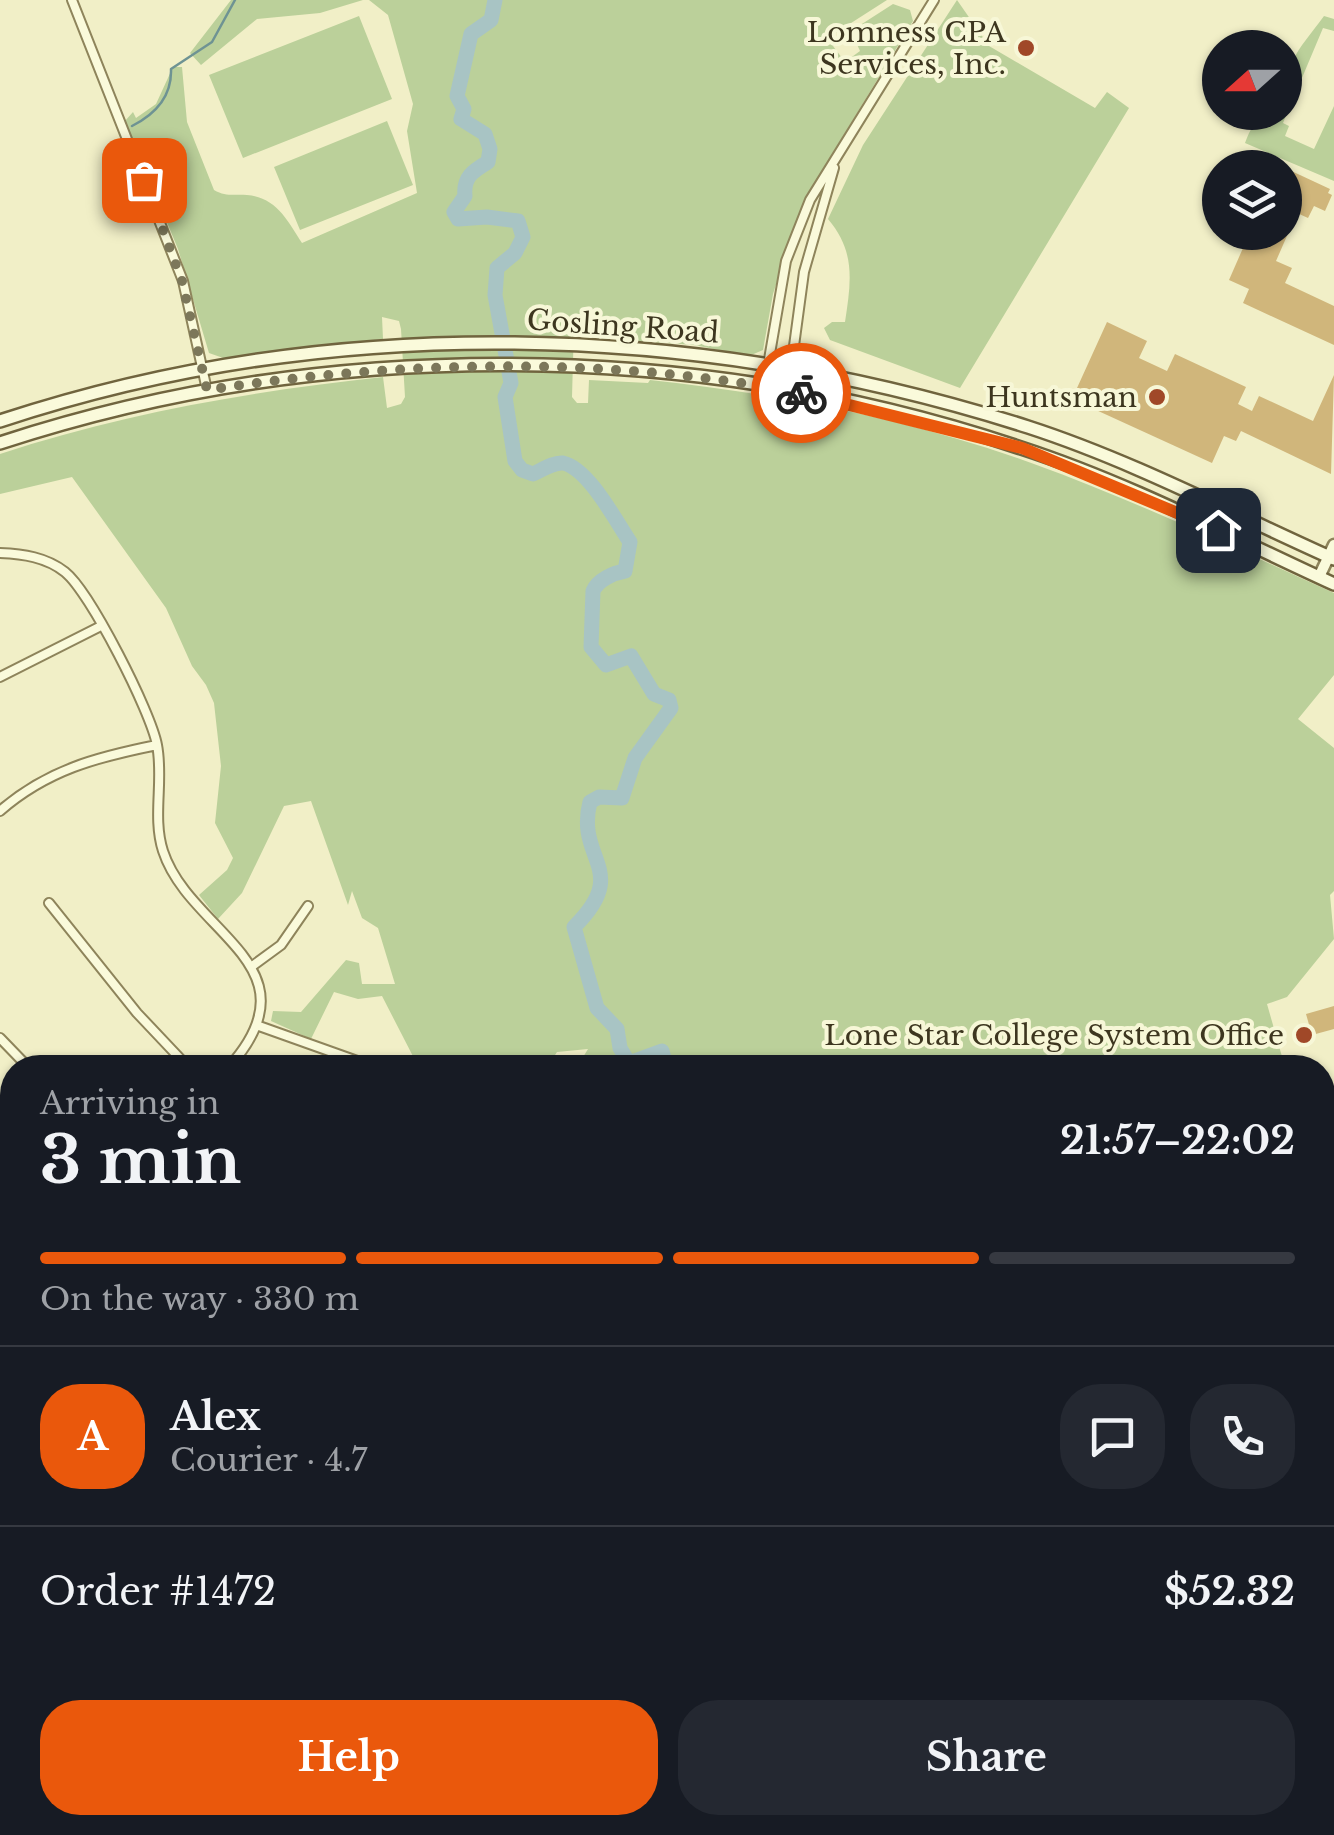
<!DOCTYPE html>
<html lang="en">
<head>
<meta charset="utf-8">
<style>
  :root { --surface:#171b24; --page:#242831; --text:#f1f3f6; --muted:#9ea1a6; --line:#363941; --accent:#ea580c }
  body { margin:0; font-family:"Libre Baskerville",serif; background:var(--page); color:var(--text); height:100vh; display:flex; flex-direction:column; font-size:38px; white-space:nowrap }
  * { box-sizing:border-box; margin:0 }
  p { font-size:32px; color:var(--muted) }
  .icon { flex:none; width:55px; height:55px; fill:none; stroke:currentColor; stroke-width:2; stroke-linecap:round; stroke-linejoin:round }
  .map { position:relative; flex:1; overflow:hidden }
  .drawer { position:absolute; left:0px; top:1055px; width:1335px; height:780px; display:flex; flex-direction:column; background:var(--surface); border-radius:40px 40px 0 0; box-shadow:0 2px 8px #0004 }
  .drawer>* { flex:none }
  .needle { width:65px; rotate:249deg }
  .fabs { position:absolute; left:1202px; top:30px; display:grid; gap:20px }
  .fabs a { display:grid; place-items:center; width:100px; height:100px; border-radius:50%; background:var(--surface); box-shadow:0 2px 8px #0004; font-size:50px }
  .pin { position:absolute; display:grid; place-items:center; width:85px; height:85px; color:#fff; margin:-42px; border-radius:20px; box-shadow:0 5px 15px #0006 }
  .courier { position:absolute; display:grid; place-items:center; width:100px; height:100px; margin:-50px; border:8px solid #ea580c; border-radius:50%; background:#fff; color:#222; box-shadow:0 2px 12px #0007 }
  .head em { font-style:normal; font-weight:800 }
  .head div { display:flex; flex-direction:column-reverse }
  .head { display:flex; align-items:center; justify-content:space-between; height:170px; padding:0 40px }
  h1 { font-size:65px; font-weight:800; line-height:75px }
  .bar { display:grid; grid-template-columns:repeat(4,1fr); gap:15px 10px; align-content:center; height:120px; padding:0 40px }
  .bar i { height:12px; border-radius:8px; background:var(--line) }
  .bar .on { background:var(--accent) }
  .bar p { grid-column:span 4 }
  .line { display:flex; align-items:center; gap:25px; padding:0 40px; border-top:2px solid var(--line) }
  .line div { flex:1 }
  .round { display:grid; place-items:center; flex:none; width:105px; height:105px; border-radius:40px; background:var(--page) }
  .cta { display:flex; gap:20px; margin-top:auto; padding:20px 40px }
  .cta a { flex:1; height:115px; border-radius:40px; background:var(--accent); color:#fff; font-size:40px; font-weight:800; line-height:115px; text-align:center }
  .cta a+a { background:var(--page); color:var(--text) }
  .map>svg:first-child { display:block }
  .green { fill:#bbd09a }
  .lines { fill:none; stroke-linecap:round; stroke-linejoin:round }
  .stream { stroke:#6e9393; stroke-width:2.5 }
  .river { stroke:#a8c4c4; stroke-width:15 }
  .building { fill:#d0b67b }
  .minor-casing { stroke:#8e845b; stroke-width:12 }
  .tertiary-casing { stroke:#8e845b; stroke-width:15 }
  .secondary-casing { stroke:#70643e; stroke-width:16 }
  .minor { stroke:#fafadb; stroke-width:8 }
  .tertiary { stroke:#fafadb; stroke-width:10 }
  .secondary { stroke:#fafadb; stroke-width:11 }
  .done { stroke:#7c775a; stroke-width:10; stroke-dasharray:0 18 }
  .route { stroke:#ea580c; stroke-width:12 }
  .poi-dot { fill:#a04828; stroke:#f7f7d7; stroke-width:4 }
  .labels { text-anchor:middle; stroke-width:8; stroke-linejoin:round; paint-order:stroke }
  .poi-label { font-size:28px; fill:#3d361f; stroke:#f7f7d7; text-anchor:end }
  .street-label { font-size:28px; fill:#3d361f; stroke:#f7f7d7 }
</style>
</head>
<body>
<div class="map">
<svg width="1334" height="1835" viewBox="0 0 1334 1835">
  <rect width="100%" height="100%" fill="#f1efc7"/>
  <path class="green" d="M231 0H363L320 13 257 19 201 65 190 53Z
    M369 0H887L823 41 826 46 843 39 833 46 845 62 860 51 851 31 893 4 910 10 913 21 814 184 797 220 773 294 763 350 749 356 694 345 592 338V316H583L574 325 572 397 577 403H588L589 380 648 383 650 380C780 394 910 419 1034 464 1136 501 1235 548 1334 593V675L1298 719 1334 748V891L1330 895 1334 939 1287 997 1267 1004 1285 1067H577L588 1049 557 1052 547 1067 419 1068 382 996 358 999 334 992 311 1039 271 1021 273 1011 301 1012 346 960 359 963 362 984H395L378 928 362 918 352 891 348 905 311 801 284 806 242 893 218 919 199 895 227 870 233 858 215 823 221 766 214 703 206 685 192 666 166 608 72 477 0 494V454C124 413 253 391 383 377L387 408 401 404 405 397 401 329 399 321 382 317 383 339 226 359 209 353 178 249 125 121 133 112 136 118 156 104 173 67H182L187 122 214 190C226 197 234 194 247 195 276 197 288 221 302 243L417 193 407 131 413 104 388 15Z
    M957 0 989 46 1095 108 1107 92 1129 108 960 388 830 340 824 328 832 322H845C851 282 856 252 828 219L863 145Z
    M359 16 392 99 243 158 209 75Z
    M1324 16 1334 19V31L1323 28 1283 123 1289 126 1285 136 1314 149 1334 106V181L1245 143C1254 120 1260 112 1285 112 1285 60 1295 55 1324 16Z
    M387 121 413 185 300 230 274 167Z
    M1323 1198 1334 1239V1317L1323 1328Z
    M0 1299 12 1315V1418L0 1424Z
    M1334 1491V1764L1323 1771 1322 1495Z
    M12 1529V1822L75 1823 67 1835H0V1539Z
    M193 1823H340L333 1826 337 1835H199Z
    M874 1823 1301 1822 1305 1835H865Z"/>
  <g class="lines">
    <path class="stream" d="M132 126C156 114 172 97 171 69L212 42 235 0
      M0 1155 12 1167
      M0 1386 12 1381
      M1322 1524 1334 1527
      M2 1835 28 1822
      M32 1835 36 1831"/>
    <path class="river" d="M495 0 491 20 471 34 457 96 464 109 461 119 485 134 490 149 488 162C473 171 463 177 465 196L454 212 458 219 487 217 518 221 523 237 515 253 497 268 495 295 511 383 505 397 515 461 522 470 533 474C542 470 553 462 563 463 588 468 616 521 630 542L625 571C613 573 598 580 593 591L591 647 606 665 631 656 654 694 669 700 671 708 635 758 622 798 599 797 590 802C575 860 632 870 574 927L597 1008 617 1029 620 1048 629 1063 662 1051 667 1068
      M34 1822 37 1835"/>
  </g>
  <path class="building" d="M1285 168 1330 189 1328 193 1332 195 1325 211 1314 206 1308 218 1297 213 1276 261 1292 268 1285 283 1334 306V345L1243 303 1249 289 1229 280 1250 232H1285Z
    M1107 322 1147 341 1139 358 1167 371 1175 354 1246 387 1238 404 1252 411 1259 396 1313 421 1334 375 1331 474 1241 431 1236 441 1224 436 1212 463 1072 399Z
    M1334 1006V1029L1312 1035 1306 1014Z"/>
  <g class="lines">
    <defs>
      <path id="minor" d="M72 0 183 281 207 390
        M768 365 786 261 810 200 934 0
        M791 368 804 272 834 168
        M0 553C23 554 46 557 65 572 90 592 151 712 157 745 164 780 152 817 163 851 190 934 321 966 228 1068
        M0 677 101 626
        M0 811C47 770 97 757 157 745
        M49 903 137 1013 189 1068
        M251 967 281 945 308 906
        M259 1026 360 1062
        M0 1038 29 1068
        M0 1290 12 1297
        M0 1431 12 1424"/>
      <path id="tertiary" d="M1319 577 1334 545"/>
      <path id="secondary" d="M0 421C333 311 696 321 1028 427 1133 461 1233 514 1334 559
        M0 443C326 336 696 339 1021 448 1129 483 1231 537 1334 584
        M1322 1340 1334 1330
        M1322 1372 1334 1362
        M802 1835 812 1822
        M831 1835 842 1822"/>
    </defs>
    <use href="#minor" class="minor-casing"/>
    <use href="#tertiary" class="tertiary-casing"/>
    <use href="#secondary" class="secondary-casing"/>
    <use href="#minor" class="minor"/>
    <use href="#tertiary" class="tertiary"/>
    <use href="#secondary" class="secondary"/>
  </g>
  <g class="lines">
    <path class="done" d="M144 180 182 281 207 390C405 360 604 356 801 393"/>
    <path class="route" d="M801 393 1022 448 1218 530"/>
  </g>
  <g class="poi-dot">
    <circle cx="1026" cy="48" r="10"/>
    <circle cx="1157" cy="397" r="10"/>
    <circle cx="1304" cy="1035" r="10"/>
  </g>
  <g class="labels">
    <g class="poi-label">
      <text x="1006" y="42">Lomness CPA<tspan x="1006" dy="32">Services, Inc.</tspan></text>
      <text x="1137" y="407">Huntsman</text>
      <text x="1284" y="1045">Lone Star College System Office</text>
    </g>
    <g class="street-label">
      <text transform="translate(623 326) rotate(4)" y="10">Gosling Road</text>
    </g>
  </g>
</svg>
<div class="fabs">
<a><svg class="needle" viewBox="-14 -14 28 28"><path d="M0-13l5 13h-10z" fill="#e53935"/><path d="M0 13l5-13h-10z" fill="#9ea1a6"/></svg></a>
<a><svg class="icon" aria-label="layers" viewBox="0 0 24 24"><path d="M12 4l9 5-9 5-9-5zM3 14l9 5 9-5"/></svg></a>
</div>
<div class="pin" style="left:144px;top:180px;background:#ea580c"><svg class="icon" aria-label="bag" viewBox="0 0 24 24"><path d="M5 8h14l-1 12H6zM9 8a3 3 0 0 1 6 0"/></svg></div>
<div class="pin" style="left:1218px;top:530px;background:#1f2937"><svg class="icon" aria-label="home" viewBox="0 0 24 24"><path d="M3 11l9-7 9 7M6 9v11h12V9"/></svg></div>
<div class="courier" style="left:801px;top:393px"><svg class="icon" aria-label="bike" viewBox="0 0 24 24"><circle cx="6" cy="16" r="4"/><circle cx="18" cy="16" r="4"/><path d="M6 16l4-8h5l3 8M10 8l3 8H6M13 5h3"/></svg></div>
<section class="drawer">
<div class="head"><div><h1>3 min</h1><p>Arriving in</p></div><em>21:57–22:02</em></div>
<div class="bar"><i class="on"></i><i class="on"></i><i class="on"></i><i></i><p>On the way · 330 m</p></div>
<div class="line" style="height:180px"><b class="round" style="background:var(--accent);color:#fff">A</b><div><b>Alex</b><p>Courier · 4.7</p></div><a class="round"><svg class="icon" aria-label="chat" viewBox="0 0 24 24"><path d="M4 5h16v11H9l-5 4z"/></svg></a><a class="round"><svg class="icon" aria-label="phone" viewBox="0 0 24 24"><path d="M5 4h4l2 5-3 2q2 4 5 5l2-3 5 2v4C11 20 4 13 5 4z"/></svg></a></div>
<div class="line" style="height:130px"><div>Order #1472</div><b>$52.32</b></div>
<div class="cta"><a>Help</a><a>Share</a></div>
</section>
</div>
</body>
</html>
